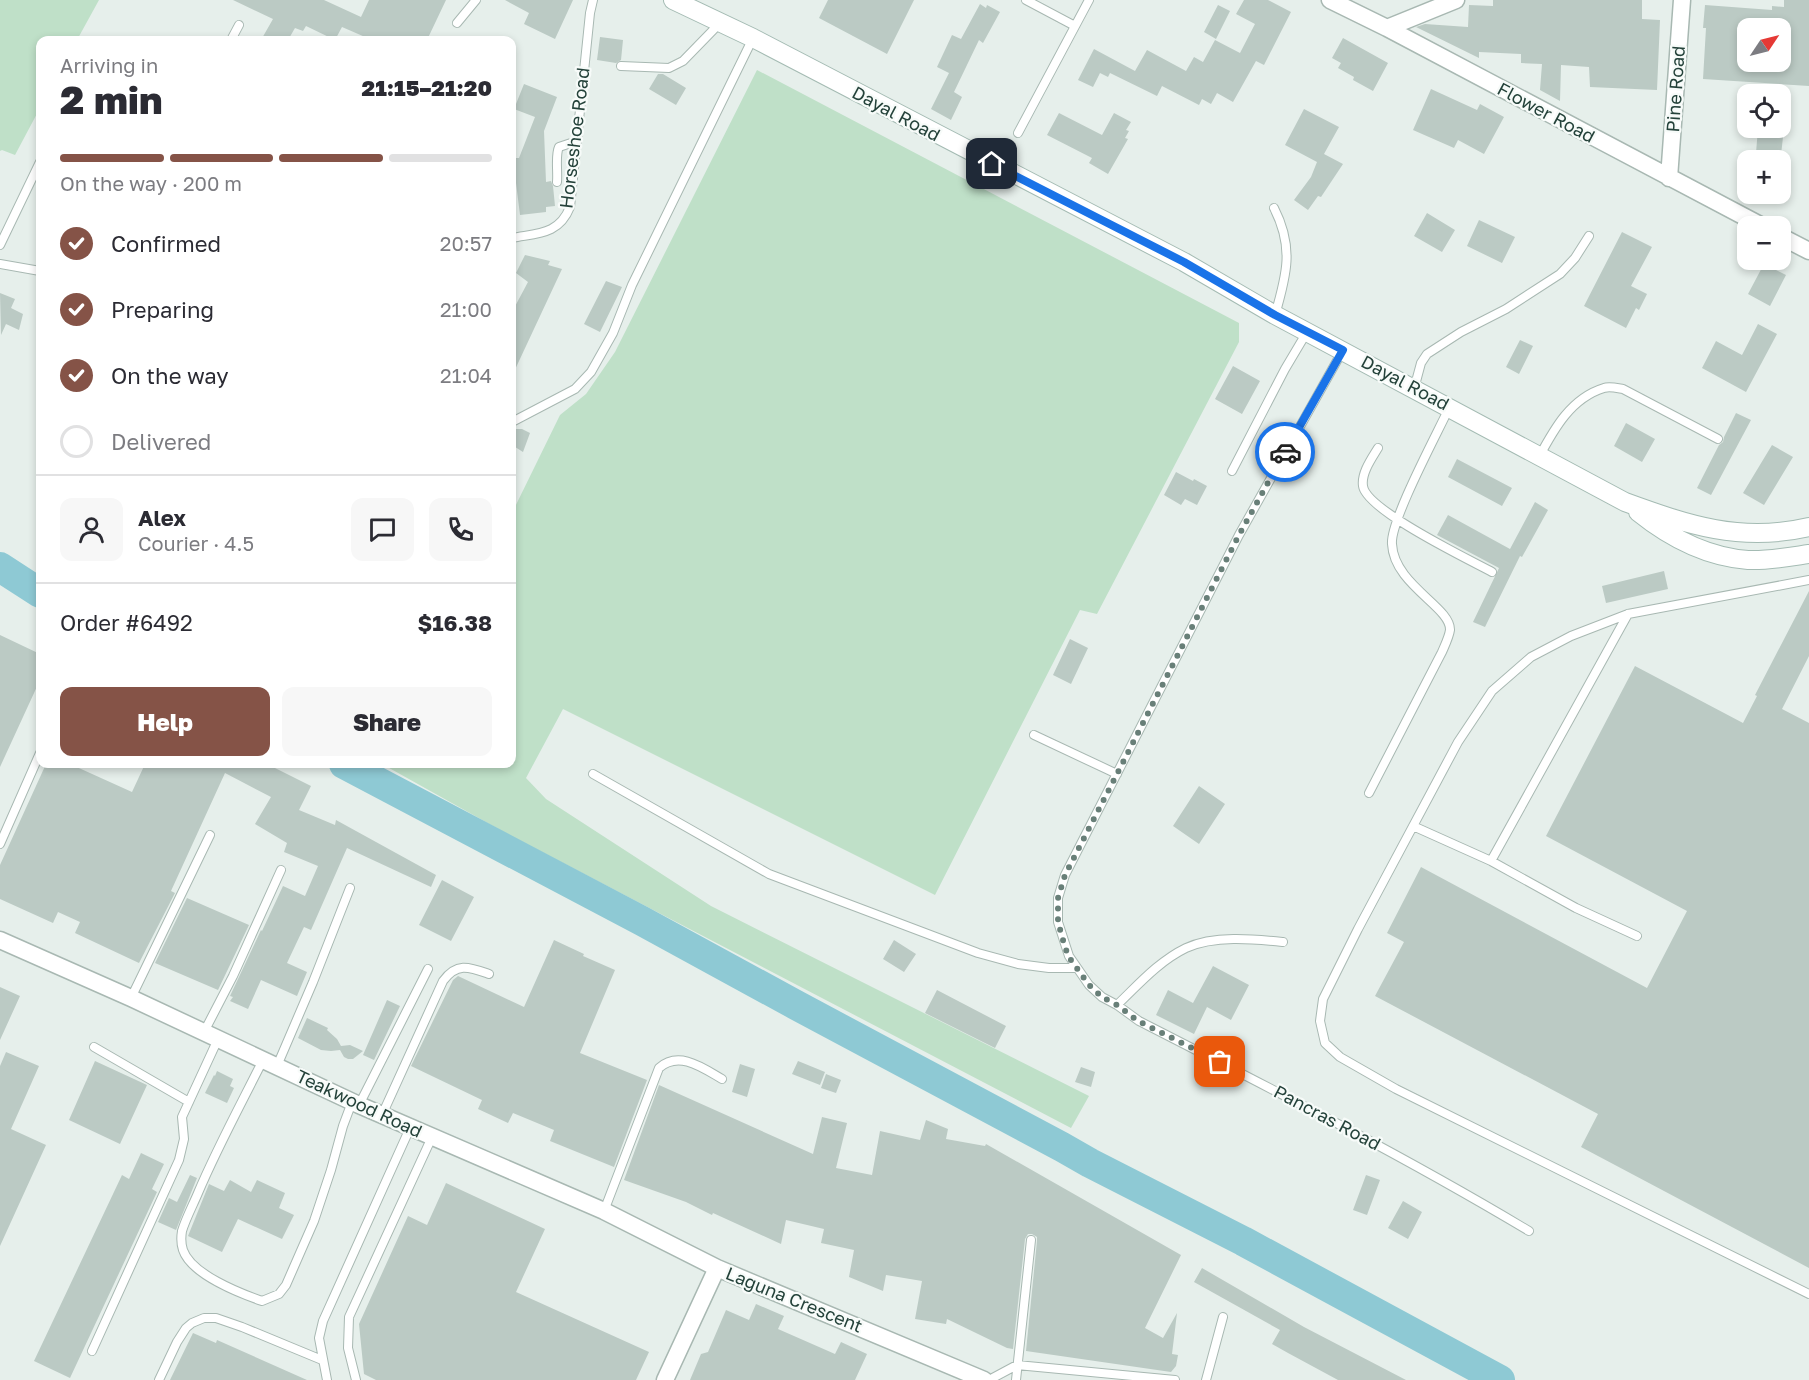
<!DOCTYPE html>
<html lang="en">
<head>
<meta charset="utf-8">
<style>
  :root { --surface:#fff; --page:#f7f7f7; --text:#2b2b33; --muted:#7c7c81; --line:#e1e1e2; --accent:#855347 }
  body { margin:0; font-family:"Golos Text",sans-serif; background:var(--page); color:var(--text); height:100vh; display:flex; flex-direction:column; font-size:22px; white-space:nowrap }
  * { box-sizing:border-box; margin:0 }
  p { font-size:20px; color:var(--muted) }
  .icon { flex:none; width:33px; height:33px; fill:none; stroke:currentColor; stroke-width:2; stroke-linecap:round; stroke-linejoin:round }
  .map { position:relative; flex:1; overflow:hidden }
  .details { position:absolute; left:36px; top:36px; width:480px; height:732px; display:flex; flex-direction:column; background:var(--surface); border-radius:12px; box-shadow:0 3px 9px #0003 }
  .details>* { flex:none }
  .needle { width:39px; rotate:55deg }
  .fabs { position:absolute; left:1737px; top:18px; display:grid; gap:12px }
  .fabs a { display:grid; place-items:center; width:54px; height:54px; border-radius:12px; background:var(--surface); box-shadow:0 3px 9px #0003; font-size:30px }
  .pin { position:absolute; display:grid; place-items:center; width:51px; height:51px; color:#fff; margin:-26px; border-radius:12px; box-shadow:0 3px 9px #0006 }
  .courier { position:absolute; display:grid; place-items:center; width:60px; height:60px; margin:-30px; border:4px solid #1a73e8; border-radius:50%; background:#fff; color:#222; box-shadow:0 2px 8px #0007 }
  .summary em { font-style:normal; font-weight:800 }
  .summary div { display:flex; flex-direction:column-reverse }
  .summary { display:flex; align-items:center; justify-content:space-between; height:102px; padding:0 24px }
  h1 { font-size:39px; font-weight:800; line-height:45px }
  .bar { display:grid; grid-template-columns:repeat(4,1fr); gap:9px 6px; align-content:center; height:72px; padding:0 24px }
  .bar i { height:8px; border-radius:4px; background:var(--line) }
  .bar .active { background:var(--accent) }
  .bar p { grid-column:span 4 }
  .line { display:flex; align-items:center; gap:15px; padding:0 24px; border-top:2px solid var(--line) }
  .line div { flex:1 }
  .round { display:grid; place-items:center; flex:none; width:63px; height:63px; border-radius:12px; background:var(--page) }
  ol { padding:0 24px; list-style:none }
  li { display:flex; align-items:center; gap:18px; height:66px }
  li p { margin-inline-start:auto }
  li .icon { padding:6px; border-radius:50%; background:var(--accent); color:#fff; stroke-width:4 }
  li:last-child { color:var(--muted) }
  li i { width:33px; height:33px; border:3px solid var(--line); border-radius:50% }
  .cta { display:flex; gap:12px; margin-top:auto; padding:12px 24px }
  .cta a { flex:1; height:69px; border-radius:12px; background:var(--accent); color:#fff; font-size:24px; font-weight:800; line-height:69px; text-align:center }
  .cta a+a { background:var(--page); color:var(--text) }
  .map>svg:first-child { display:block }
  .green { fill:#bfe0c8 }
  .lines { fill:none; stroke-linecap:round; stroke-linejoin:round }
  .river { stroke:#8ec9d4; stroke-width:30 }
  .building { fill:#bbcac4; fill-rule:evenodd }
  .lane-casing { stroke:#a8b8b2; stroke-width:10 }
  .street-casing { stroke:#a8b8b2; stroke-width:19 }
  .secondary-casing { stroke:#a4bbb3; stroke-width:20 }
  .lane { stroke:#fff; stroke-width:8 }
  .street { stroke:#fff; stroke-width:16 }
  .secondary { stroke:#fff; stroke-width:18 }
  .done { stroke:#687f78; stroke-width:6; stroke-dasharray:0 10.8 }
  .route { stroke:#1a73e8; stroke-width:8 }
  .labels { text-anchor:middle; stroke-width:4.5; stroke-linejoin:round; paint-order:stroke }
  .street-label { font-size:18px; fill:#24423a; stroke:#f7fbf9 }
</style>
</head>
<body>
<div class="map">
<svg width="1809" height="1380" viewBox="0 0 1809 1380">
  <rect width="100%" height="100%" fill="#e6efeb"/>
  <path class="green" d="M0 0H99L77 40H40V108L15 155 2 150 0 151Z
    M757 70 1239 323V342L1097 614 1080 610 935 895 563 709 526 778 546 799 711 906 1089 1096 1071 1128 502 831 382 764H512V513L560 415 586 394 615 352Z"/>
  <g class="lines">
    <path class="river" d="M0 567 40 593
      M344 764 642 921 796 1005 1062 1147 1090 1163 1243 1241 1500 1380"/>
  </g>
  <path class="building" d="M233 0H324L361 17 369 0H446L427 40H372L342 27 335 40 306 26 303 31 295 28 288 40H261L273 19Z
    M505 0H573L555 39 524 24 529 13Z
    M828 0H914L887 54 819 18Z
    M1244 0H1268L1291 12 1264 65 1256 61 1233 102 1217 93 1211 104 1202 99 1199 105 1162 86 1157 96 1110 73 1108 77 1100 73 1093 87 1078 80 1094 49 1135 71 1147 50 1186 71 1194 57 1203 62 1215 40 1240 53 1255 24 1236 14Z
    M1493 0H1642V19L1660 20 1657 90 1590 87 1589 67 1561 65 1560 101 1540 90 1542 64 1521 63V54L1479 52V58L1416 27 1425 24 1468 27 1469 5 1493 6Z
    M1784 0H1809V86L1703 79 1706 28H1703L1705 5 1772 10V6L1784 7ZM1748 28H1780V62H1748Z
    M980 4 986 8 987 5 1000 12 983 43 979 40 954 92 962 97 951 120 931 109 949 73 937 67 952 35 961 39Z
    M1218 5 1230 11 1216 39 1204 32Z
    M600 37 623 40 621 60 616 63 597 60Z
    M1343 38 1388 63 1373 91 1353 80 1354 77 1338 68 1341 63 1332 58Z
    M658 74H663L686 88 676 105 649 89Z
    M524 84 557 97 544 131 546 182 551 181 553 186 555 206 546 207V212L520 215 516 183H512V158H519L535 117 514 109Z
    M1431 89 1477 110 1480 104 1504 117 1484 154 1458 140 1454 148 1413 130Z
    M1304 109 1339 127 1324 154 1343 164 1321 197 1318 196 1308 210 1294 200 1311 177 1317 162 1285 145Z
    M1059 113 1102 135 1114 113 1131 122 1126 130 1129 131 1125 138 1128 139 1108 174 1089 163 1092 158 1047 135Z
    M1758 128H1784L1781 155 1756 153Z
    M1427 213 1455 230 1442 252 1414 236Z
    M1479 220 1515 237 1502 263 1467 246Z
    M1622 232 1652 247 1631 286 1647 294 1639 310 1636 308 1626 328 1584 306Z
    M525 255 550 261 548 265 562 269 512 376V312L528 282 516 273Z
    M1766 260H1781L1776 270 1786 275 1770 306 1748 294Z
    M606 281 622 287 600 332 584 324Z
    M0 293 15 299 11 308 23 314 19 330 6 324 1 335Z
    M1758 324 1777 334 1746 392 1702 368 1716 341 1742 355Z
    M1520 340 1533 346 1519 374 1506 367Z
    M1233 366 1260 381 1242 414 1215 399Z
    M1736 413 1751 420 1711 495 1697 488 1719 445 1723 442 1724 437Z
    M1626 423 1655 439 1642 462 1614 446Z
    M512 429H522L530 433 523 452 512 445Z
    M1772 445 1793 457 1764 505 1743 493Z
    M1457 459 1512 488 1502 506 1448 477Z
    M1176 472 1193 481 1194 479 1207 486 1197 505 1185 499 1181 505 1164 495Z
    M1535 502 1548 510 1522 557 1520 556 1485 627 1473 622 1499 568 1437 535 1448 515 1510 549Z
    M1664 571 1668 589 1606 603 1602 586Z
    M1809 591V656L1782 709 1809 723V1268L1581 1147 1598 1114 1375 996 1404 942 1387 933 1421 867 1647 988 1687 911 1546 836 1635 666 1743 723 1757 696 1755 695Z
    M0 635 40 654V680L0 767Z
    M1070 639 1088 648 1071 684 1053 675Z
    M46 764H70L132 792 145 764H267L311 786 299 810 335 825 336 820 436 875 431 887 347 848 311 930 304 927 287 963 307 972 297 996 261 980 248 1009 230 1001 233 997 230 996 261 930 262 931 283 886 305 896 318 866 284 852 287 843 255 824 271 797 225 773 171 891 175 893 139 963 75 933 80 922 58 912 53 923 0 899V865Z
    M1199 786 1225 804 1199 844 1173 826Z
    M442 880 474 897 451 941 419 925Z
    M187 898 249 925 218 990 155 963Z
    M554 940 584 954 583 956 615 970 580 1053 647 1080 614 1167 550 1141 554 1130 513 1113 508 1123 478 1109 482 1100 411 1066 453 980 458 976 524 1007Z
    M894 940 916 954 904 972 883 959Z
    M1213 966 1249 985 1231 1020 1207 1007 1194 1034 1156 1015 1168 990 1193 1003Z
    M0 987 20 996 0 1040Z
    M937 990 1006 1026 995 1048 925 1013Z
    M387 1000 400 1006 374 1060 363 1055Z
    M307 1018 328 1028 327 1030 337 1039 341 1046 350 1045 363 1051 353 1059H348L344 1057 340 1050 331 1051 321 1050 298 1038Z
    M6 1052 39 1066 11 1129 46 1145 0 1246V1066Z
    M95 1061 147 1085 120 1144 69 1120Z
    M798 1061 825 1072 820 1085 792 1074Z
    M740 1064 755 1069 747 1097 732 1092Z
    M1081 1067 1095 1072 1091 1087 1075 1082Z
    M217 1071 233 1079 230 1086 234 1088 227 1103 205 1093 214 1075 215 1076Z
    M826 1074 841 1080 836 1093 821 1088Z
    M659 1085 813 1154 822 1117 847 1123 836 1168 872 1175 880 1131 920 1140 926 1120 948 1129 946 1139 985 1146 986 1144 1181 1255 1145 1328 1163 1338 1177 1313 1172 1354 1178 1355 1176 1366 1171 1372 1026 1351 1037 1241V1237L1032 1234H1028L1025 1239 1013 1349 1007 1348 947 1319 946 1324 915 1319 922 1281 886 1275 883 1291 849 1277 854 1250 821 1243 824 1229 786 1220 781 1244 713 1213 712 1215 686 1202 624 1180Z
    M141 1153 164 1164 152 1189 157 1192 70 1378 34 1361 122 1175 129 1179Z
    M190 1175 197 1178 176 1230 158 1222 169 1198 177 1202Z
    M1366 1175 1380 1180 1367 1215 1353 1210Z
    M230 1180 251 1192 257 1180 285 1193 279 1208 294 1215 282 1239 238 1219 222 1252 188 1236 209 1184 224 1191Z
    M446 1183 545 1229 516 1292 649 1352 636 1380H376L364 1374 359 1324 408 1216 427 1225Z
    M1403 1201 1422 1212 1408 1239 1388 1228Z
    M1202 1268 1304 1327 1406 1380H1338L1288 1353 1272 1344 1280 1330 1194 1282Z
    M756 1304 784 1316 778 1329 835 1354 841 1342 867 1354 855 1380H690L701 1354 708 1352 726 1310 749 1320Z
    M193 1333 216 1343 217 1340 307 1380H170Z"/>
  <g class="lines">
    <defs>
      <path id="lane" d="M1026 0 1075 26
        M457 23 476 0
        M231 40 239 25
        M621 66 669 68 683 61 720 23
        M1018 133 1089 0
        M557 182C558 171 555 155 559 147L577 141
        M1274 208C1294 247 1287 274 1275 315
        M512 238C537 233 559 235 570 207L590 13 593 0
        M0 245 40 162
        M0 264 40 271
        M1343 350 1239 535 1065 875 1058 898V922L1069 956 1089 985 1102 997 1117 1005 1139 1021C1270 1088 1402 1155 1529 1231
        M1414 389 1421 363 1427 354 1461 332 1506 309 1560 274 1575 258 1589 236
        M512 422 575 389 591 372 613 333 632 285 753 38
        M1378 448C1372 458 1361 473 1363 486 1366 510 1468 559 1492 572
        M1539 457C1554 429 1571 398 1604 388 1609 386 1617 388 1623 389L1718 439
        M1232 471 1285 369 1307 332
        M1809 580 1628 614 1571 636 1531 657 1492 691 1458 742 1358 929 1323 999 1320 1021 1325 1043 1340 1057 1396 1089 1809 1294
        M1034 735 1117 774
        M593 774 769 874 978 953 1018 964 1049 968H1077
        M1369 793 1442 652C1445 645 1449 637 1450 630 1451 607 1394 585 1392 544 1390 521 1437 434 1449 408
        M1413 826 1491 861 1576 908 1637 936
        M0 844 40 753
        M1491 861 1628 614
        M131 998 210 835
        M1117 1005C1138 985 1159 961 1186 948 1214 935 1253 939 1283 942
        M204 1032 233 976 281 870
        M94 1047 189 1102
        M263 1060C241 1104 217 1148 198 1193 193 1205 186 1218 182 1231 181 1237 181 1244 183 1250 191 1274 239 1293 262 1301L279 1294 286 1285 314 1221 331 1170 343 1126 352 1102
        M277 1066 313 982 350 888
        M359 1105 428 969
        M382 1115 443 981C457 962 469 967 489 974
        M604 1211 659 1068C679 1050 703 1068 722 1079
        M92 1351 179 1160 184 1139 182 1117 218 1039
        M159 1380 177 1342 186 1328 192 1323 204 1318H216L242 1327 322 1360
        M327 1380 319 1338 323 1321 410 1128
        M356 1380 348 1348 349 1317 432 1137
        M989 1380 1017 1365 1175 1380
        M1016 1380 1031 1240
        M1206 1380 1223 1317"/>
      <path id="street" d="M1330 0 1387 28 1762 226
        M1387 28 1456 0
        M1669 178 1682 0
        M1780 236 1809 251
        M0 940 131 998 359 1105 604 1211 717 1268 984 1380
        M665 1380 717 1268"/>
      <path id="secondary" d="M673 0 753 38 1184 262 1275 315 1625 502C1688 525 1741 543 1809 527
        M1638 512C1669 537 1707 557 1748 560 1768 561 1789 557 1809 554"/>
    </defs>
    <use href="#lane" class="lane-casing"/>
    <use href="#street" class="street-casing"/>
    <use href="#secondary" class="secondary-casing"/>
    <use href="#lane" class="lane"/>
    <use href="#street" class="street"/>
    <use href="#secondary" class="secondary"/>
  </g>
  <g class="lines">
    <path class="done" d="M1220 1062 1138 1021 1117 1005 1102 997 1089 985 1068 956 1063 940 1058 922V898L1065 875 1117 774 1239 535 1285 452"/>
    <path class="route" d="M992 164 1184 262 1275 315 1343 350 1285 452"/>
  </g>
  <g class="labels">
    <g class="street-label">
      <text transform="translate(1676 89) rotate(-86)" y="6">Pine Road</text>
      <text transform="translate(1546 113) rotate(28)" y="6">Flower Road</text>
      <text transform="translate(896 114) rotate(28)" y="6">Dayal Road</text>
      <text transform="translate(575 138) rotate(-83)" y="6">Horseshoe Road</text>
      <text transform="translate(1405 383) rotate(28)" y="6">Dayal Road</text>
      <text transform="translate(359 1104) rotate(25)" y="6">Teakwood Road</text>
      <text transform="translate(1327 1118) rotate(28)" y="6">Pancras Road</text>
      <text transform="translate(794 1300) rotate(22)" y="6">Laguna Crescent</text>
    </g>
  </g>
</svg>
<div class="fabs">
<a><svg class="needle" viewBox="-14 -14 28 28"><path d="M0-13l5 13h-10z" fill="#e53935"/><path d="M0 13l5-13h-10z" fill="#7c7c81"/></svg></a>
<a><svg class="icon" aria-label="locate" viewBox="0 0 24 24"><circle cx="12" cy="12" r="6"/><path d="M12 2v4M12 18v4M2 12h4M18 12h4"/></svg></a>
<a>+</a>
<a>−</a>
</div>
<div class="pin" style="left:1220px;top:1062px;background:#ea580c"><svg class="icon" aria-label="bag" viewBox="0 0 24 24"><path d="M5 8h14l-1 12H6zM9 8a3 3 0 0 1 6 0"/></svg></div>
<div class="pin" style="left:992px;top:164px;background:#1f2937"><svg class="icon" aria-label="home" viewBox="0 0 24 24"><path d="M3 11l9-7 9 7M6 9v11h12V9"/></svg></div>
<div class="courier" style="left:1285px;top:452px"><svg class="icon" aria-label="car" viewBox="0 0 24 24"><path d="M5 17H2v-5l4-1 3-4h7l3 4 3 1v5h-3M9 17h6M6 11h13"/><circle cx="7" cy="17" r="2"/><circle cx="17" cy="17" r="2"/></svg></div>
<section class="details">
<div class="summary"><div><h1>2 min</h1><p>Arriving in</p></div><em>21:15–21:20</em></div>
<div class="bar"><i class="active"></i><i class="active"></i><i class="active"></i><i></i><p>On the way · 200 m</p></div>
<ol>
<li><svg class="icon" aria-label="check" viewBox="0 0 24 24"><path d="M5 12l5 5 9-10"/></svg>Confirmed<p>20:57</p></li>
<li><svg class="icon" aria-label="check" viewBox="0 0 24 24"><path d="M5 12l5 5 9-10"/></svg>Preparing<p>21:00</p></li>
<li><svg class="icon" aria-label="check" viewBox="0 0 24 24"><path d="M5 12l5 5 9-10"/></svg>On the way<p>21:04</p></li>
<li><i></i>Delivered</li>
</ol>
<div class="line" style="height:108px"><a class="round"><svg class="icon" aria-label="person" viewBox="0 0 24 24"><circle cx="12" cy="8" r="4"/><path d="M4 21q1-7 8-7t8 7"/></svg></a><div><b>Alex</b><p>Courier · 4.5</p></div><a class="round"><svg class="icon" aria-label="chat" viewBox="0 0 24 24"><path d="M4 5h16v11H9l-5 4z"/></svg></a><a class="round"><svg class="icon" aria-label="phone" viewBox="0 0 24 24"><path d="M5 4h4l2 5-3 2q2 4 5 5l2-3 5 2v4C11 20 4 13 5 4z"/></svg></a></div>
<div class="line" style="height:78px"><div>Order #6492</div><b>$16.38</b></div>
<div class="cta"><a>Help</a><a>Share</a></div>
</section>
</div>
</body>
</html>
